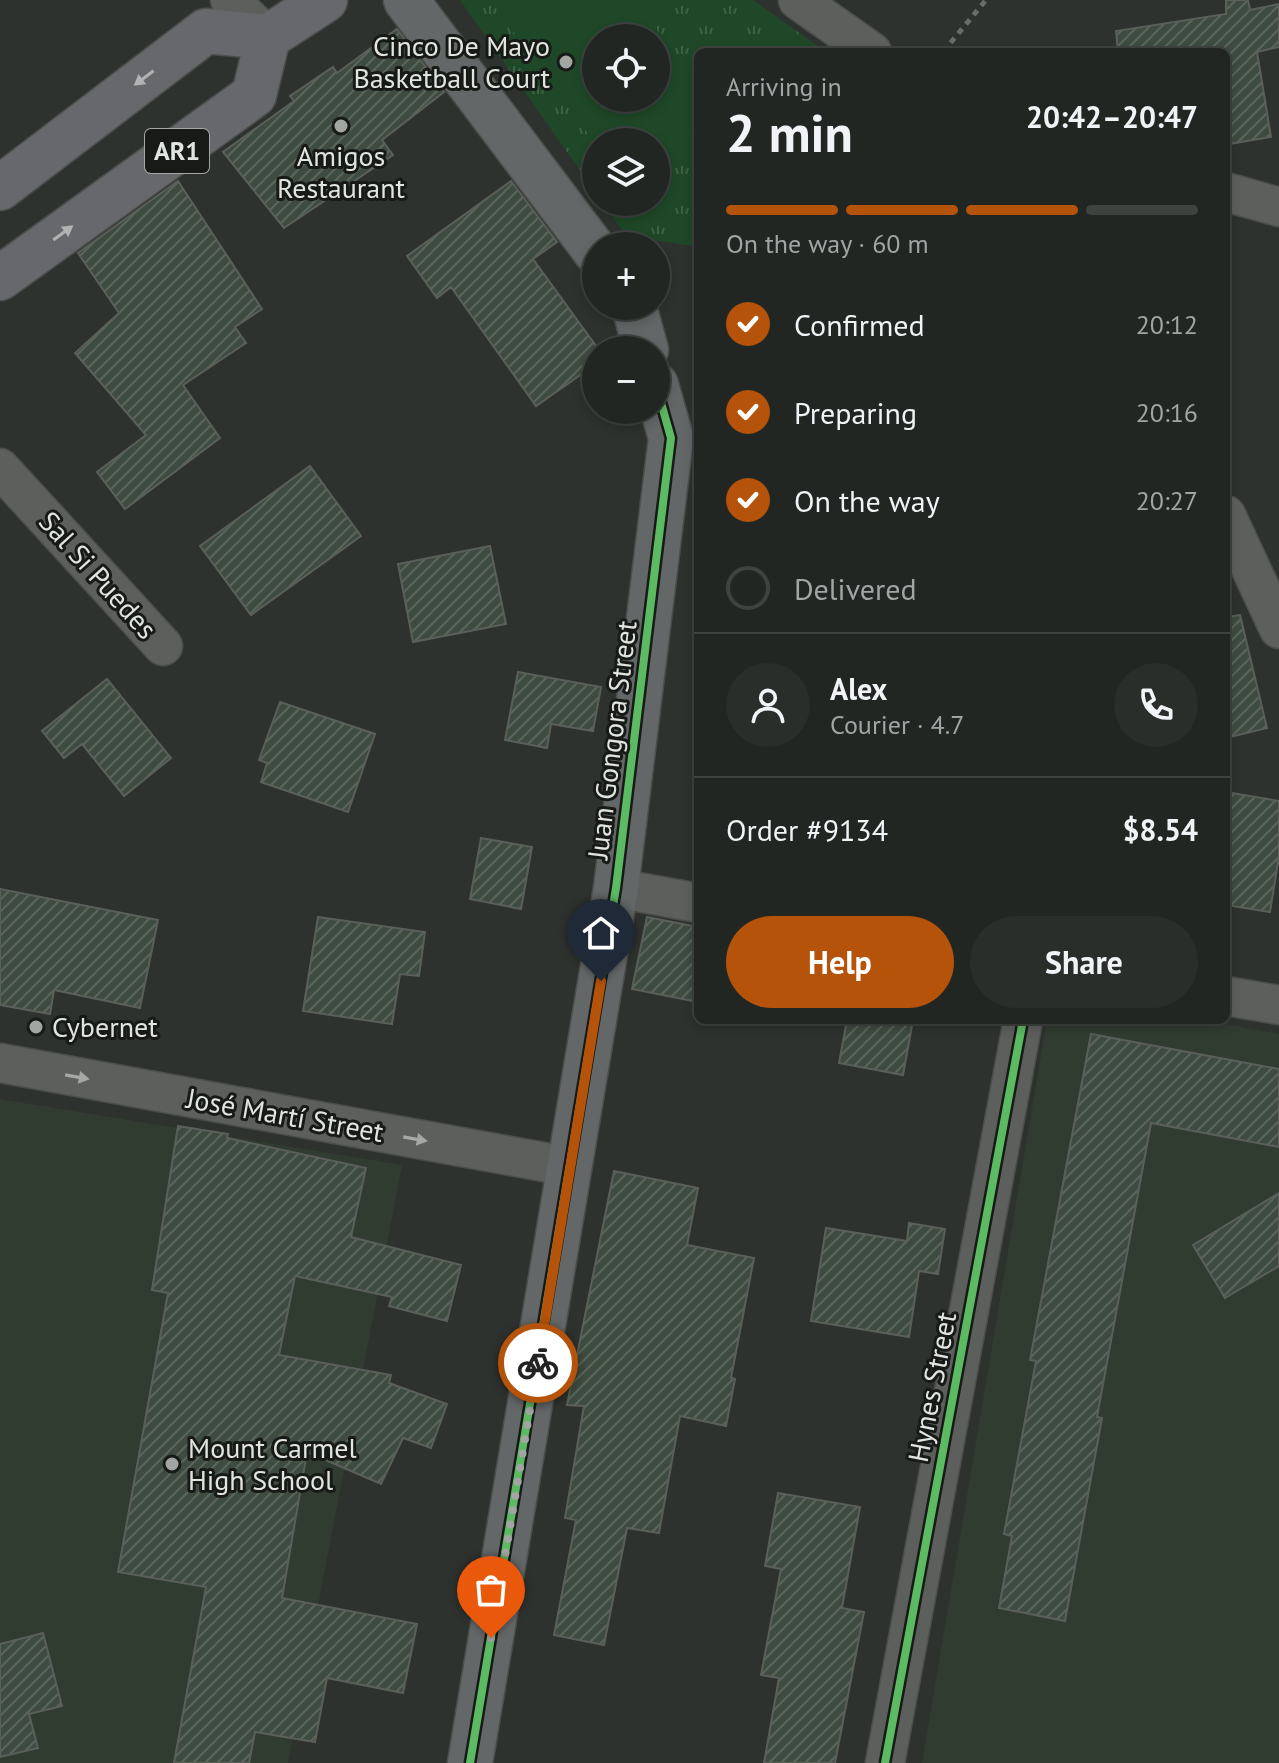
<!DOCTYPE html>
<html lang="en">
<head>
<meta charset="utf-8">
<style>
  :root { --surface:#222622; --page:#2a2e2a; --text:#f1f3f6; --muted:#a2a5a5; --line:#3f4340; --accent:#b45309 }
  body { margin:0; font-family:"PT Sans",sans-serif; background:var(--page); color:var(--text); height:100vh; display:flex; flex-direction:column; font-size:30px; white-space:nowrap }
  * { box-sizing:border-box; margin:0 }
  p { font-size:26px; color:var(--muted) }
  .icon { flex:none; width:44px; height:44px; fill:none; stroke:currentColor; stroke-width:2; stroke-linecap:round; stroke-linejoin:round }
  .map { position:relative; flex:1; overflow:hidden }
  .details { position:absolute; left:694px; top:48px; width:536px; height:976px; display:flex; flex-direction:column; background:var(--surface); border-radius:12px; box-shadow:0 4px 12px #0003,0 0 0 2px var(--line) }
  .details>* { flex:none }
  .buttons { position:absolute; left:582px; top:24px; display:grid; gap:16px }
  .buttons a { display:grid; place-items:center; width:88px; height:88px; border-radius:50%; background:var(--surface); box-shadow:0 4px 12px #0003,0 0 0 2px var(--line); font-size:40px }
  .pin { position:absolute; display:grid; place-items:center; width:68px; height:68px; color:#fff; margin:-82px -34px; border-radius:50% 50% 50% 0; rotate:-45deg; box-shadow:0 0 8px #0007 }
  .pin .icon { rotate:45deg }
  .courier { position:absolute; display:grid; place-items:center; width:80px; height:80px; margin:-40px; border:6px solid #b45309; border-radius:50%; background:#fff; color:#222; box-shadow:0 2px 10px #0007 }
  .summary em { font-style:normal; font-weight:700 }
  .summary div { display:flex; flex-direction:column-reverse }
  .summary { display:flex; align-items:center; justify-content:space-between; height:136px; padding:0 32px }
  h1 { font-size:52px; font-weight:700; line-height:60px }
  .bar { display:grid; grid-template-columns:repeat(4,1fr); gap:12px 8px; align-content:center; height:96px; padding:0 32px }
  .bar i { height:10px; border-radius:6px; background:var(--line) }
  .bar .on { background:var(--accent) }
  .bar p { grid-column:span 4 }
  .line { display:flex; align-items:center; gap:20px; padding:0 32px; border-top:2px solid var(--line) }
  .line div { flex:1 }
  .round { display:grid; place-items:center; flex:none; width:84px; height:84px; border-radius:42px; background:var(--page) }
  ol { padding:0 32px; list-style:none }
  li { display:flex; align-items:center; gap:24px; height:88px }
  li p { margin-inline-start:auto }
  li .icon { padding:8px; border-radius:50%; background:var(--accent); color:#fff; stroke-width:4 }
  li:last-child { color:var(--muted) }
  li i { width:44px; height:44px; border:4px solid var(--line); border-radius:50% }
  .button { display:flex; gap:16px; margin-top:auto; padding:16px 32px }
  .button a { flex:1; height:92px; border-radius:48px; background:var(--accent); color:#fff; font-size:32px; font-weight:700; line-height:92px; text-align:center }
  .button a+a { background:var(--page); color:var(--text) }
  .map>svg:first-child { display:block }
  .built { fill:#313c31 }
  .grass { fill:url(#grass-tufts); fill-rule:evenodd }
  .pitch { fill:#1e4827; fill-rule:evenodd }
  .building { fill:url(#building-hatch); stroke:#5b5f5b; stroke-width:2 }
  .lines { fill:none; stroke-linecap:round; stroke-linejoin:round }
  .street-casing { stroke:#4b4e4b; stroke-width:41 }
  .secondary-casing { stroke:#4b4e4b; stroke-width:47 }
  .highway-casing { stroke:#4b4e4b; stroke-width:47 }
  .path { stroke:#696c6a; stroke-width:5; stroke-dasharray:6 6; stroke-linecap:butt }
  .street { stroke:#5d5f5d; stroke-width:38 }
  .secondary { stroke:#646767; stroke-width:44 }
  .highway { stroke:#66686b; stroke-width:44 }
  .cycleway-casing { stroke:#171a17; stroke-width:13 }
  .cycleway { stroke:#5cba63; stroke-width:8 }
  .oneway { fill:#afb3b1 }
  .oneway2 { fill:#a5a9a5 }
  .done { stroke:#a2a6a2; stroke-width:8; stroke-dasharray:0 14.4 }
  .route { stroke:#b45309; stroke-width:10 }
  .poi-dot { fill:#a2a6a2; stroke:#171a17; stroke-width:3 }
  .labels { text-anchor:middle; stroke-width:6; stroke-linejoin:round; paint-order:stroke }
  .shield { fill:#171a17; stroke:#a4a8a4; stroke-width:2 }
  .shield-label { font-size:26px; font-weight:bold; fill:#e0e5e0 }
  .poi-label { font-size:28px; fill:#e0e5e0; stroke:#171a17; text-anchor:start }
  .street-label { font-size:28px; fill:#e0e5e0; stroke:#171a17 }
</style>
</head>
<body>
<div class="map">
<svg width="1279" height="1763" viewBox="0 0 1279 1763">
  <defs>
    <pattern id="grass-tufts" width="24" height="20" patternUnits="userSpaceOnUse" patternTransform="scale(2)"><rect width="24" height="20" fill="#1e4827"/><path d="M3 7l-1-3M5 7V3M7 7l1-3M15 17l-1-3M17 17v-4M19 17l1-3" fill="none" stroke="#3e6246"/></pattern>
    <pattern id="building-hatch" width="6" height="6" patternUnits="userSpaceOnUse" patternTransform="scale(2)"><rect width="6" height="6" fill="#3e4b40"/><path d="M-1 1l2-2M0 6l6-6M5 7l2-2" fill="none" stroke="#5a655b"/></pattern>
  </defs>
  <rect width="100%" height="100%" fill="#2e322e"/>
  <path class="built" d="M1047 1020H1203L1279 1034V1763H922Z
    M0 1099 402 1165 288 1763H0Z"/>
  <path class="grass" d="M460 0H753L826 52H698V242L693 246 626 236 602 202H656V142H596V193ZM596 38H656V98H596Z"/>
  <path class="pitch" d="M508 0H635L698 86V130L656 160V142H596V145L496 8ZM596 38H656V98H596Z"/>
  <path class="building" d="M1226 0H1248L1250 10 1279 4V47L1257 52 1271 137 1229 144 1226 126V52H1118L1116 31 1226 14Z
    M397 29 444 92 382 140 393 155 284 228 223 152 294 101 290 96 333 67 337 73Z
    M178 181 262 309 235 327 246 343 183 385 220 438 125 509 97 472 146 435 75 353 119 313 78 253Z
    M511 181 557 242 533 259 599 350H596V364L536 406 451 287 437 298 407 256Z
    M310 466 361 536 251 615 200 546Z
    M490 546 506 624 413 642 398 564Z
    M1240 615 1267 728 1226 738V617Z
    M518 672 601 687 593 731 551 724 547 748 505 740Z
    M107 679 171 758 124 796 82 744 64 758 42 731Z
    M280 702 375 734 348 812 261 782 267 763 259 760Z
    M1226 792 1279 801V856L1270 912 1226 905Z
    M481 838 532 847 521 909 470 899Z
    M0 889 158 920 140 1008 54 990 50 1014 0 1005Z
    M318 917 425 932 419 976 400 974 392 1024 303 1011Z
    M647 917 698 927V1002L632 989Z
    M847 1020H913L903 1075 839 1063Z
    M1091 1034 1279 1069V1147L1151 1123 1097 1417 1102 1418 1065 1621 999 1608 1012 1536 1004 1534 1036 1361 1030 1360Z
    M178 1126 228 1134 227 1138 366 1168 351 1237 461 1265 447 1321 389 1306 392 1297 295 1276 279 1355 391 1375 389 1383 447 1404 431 1448 403 1438 381 1484 307 1452 282 1598 417 1624 403 1693 327 1678 315 1742 255 1732 249 1763H174L206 1587 118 1572 168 1293 152 1290Z
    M614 1171 698 1188 687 1245 754 1258 731 1378 735 1379 726 1426 680 1416 659 1533 627 1528 604 1645 554 1635 576 1520 565 1518 584 1406 567 1405Z
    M1279 1193V1266L1225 1298 1193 1245Z
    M909 1223 945 1229 938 1274 919 1271 909 1337 811 1321 826 1228 907 1241Z
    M778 1493 860 1507 842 1608 864 1612 835 1763H764L779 1678 761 1675 781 1569 765 1566Z
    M43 1633 62 1706 29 1714 38 1748 0 1757V1644Z"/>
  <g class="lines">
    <defs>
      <path id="street" d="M230 0 268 37
        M798 0 872 52
        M1226 192 1279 207
        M0 468 163 646
        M1226 515 1279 629
        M616 888 698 903
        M1226 996 1279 1005
        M0 1063 571 1167
        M885 1763 1023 1020"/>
      <path id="secondary" d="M406 0 596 252
        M634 306 646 350
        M470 1763 616 888 671 438 656 385"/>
      <path id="highway" d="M268 37 325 0
        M0 188 206 31 268 37 254 95 0 278"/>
    </defs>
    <use href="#street" class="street-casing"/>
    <use href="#secondary" class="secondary-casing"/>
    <use href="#highway" class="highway-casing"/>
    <path class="path" d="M943 52 986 0"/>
    <use href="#street" class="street"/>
    <use href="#secondary" class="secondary"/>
    <use href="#highway" class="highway"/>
    <defs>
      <path id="cycleway" d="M470 1763 616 888 671 438 656 385
        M885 1763 1023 1020"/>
    </defs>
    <use href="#cycleway" class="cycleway-casing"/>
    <use href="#cycleway" class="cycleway"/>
  </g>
  <defs><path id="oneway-solid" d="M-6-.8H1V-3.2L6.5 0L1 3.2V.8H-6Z" transform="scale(2)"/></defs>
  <g class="oneway">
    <use href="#oneway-solid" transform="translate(144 78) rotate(143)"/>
    <use href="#oneway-solid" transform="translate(63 233) rotate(-36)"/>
  </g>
  <g class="oneway2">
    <use href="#oneway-solid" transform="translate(77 1077) rotate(10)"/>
    <use href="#oneway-solid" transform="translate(415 1139) rotate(10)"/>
  </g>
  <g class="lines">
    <path class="done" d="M491 1638 538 1363"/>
    <path class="route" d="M538 1363 601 981"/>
  </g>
  <g class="poi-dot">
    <circle cx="566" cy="62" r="8"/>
    <circle cx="341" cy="126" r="8"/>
    <circle cx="36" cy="1027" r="8"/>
    <circle cx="172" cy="1464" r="8"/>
  </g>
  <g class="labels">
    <rect class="shield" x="145" y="129" width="64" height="44" rx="6"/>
    <g class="shield-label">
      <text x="177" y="160">AR1</text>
    </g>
    <g class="poi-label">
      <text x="550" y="56" text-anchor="end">Cinco De Mayo<tspan x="550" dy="32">Basketball Court</tspan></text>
      <text x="341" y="166" text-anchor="middle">Amigos<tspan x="341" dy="32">Restaurant</tspan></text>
      <text x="52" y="1037">Cybernet</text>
      <text x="188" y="1458">Mount Carmel<tspan x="188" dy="32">High School</tspan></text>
    </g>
    <g class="street-label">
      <text transform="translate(98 575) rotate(48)" y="10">Sal Si Puedes</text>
      <text transform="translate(612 740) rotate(-83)" y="10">Juan Gongora Street</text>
      <text transform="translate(285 1115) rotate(10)" y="10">José Martí Street</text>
      <text transform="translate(932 1387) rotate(-79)" y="10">Hynes Street</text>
    </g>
  </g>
</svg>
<div class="buttons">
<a><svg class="icon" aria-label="locate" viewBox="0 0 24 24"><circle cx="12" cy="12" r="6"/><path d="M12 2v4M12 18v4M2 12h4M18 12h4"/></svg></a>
<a><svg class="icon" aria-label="layers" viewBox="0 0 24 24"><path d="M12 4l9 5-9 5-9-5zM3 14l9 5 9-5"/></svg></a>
<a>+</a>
<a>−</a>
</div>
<div class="pin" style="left:491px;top:1638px;background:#ea580c"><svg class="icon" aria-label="bag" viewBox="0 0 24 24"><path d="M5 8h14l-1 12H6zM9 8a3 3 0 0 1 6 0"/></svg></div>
<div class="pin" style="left:601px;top:981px;background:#1f2937"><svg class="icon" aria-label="home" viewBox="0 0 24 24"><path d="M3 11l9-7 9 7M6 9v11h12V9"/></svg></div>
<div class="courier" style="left:538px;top:1363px"><svg class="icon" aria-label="bike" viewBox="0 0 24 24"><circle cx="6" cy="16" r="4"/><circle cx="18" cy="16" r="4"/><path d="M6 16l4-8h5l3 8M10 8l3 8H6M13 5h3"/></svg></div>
<section class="details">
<div class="summary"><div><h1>2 min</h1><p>Arriving in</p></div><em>20:42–20:47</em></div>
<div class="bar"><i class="on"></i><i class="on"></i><i class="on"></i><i></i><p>On the way · 60 m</p></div>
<ol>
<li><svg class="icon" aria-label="check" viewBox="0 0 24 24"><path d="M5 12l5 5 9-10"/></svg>Confirmed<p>20:12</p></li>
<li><svg class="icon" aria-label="check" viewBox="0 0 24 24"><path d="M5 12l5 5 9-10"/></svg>Preparing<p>20:16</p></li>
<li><svg class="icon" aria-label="check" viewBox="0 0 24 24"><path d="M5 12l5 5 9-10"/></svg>On the way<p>20:27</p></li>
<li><i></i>Delivered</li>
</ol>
<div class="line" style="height:144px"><a class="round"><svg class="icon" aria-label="person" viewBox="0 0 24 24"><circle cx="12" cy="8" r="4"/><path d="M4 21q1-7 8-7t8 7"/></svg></a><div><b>Alex</b><p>Courier · 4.7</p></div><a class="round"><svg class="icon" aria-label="phone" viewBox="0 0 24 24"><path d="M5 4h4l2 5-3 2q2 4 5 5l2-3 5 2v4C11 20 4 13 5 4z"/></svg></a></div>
<div class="line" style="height:104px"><div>Order #9134</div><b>$8.54</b></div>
<div class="button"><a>Help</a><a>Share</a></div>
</section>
</div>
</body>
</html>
